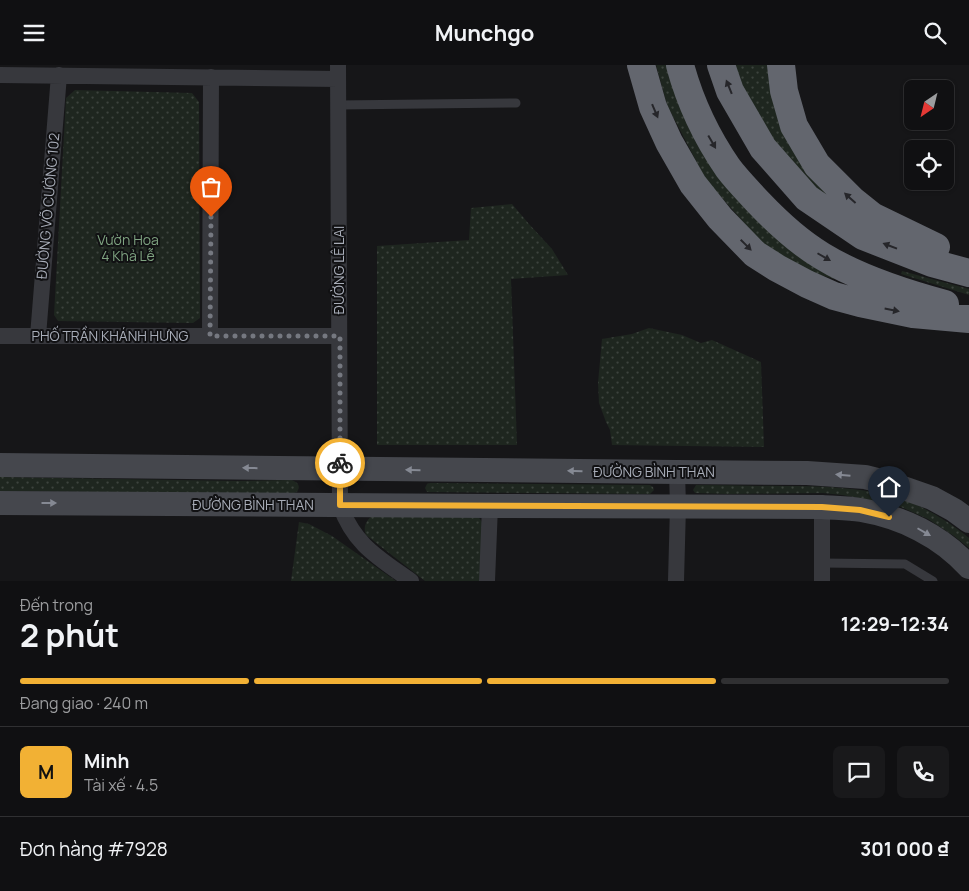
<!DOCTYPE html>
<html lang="vi">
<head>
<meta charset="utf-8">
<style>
  :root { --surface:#101012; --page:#19191b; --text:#f1f3f6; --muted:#9c9d9f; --line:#303032; --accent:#f2b134 }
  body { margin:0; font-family:Manrope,sans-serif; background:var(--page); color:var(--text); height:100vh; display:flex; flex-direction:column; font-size:19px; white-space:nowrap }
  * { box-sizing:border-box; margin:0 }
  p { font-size:16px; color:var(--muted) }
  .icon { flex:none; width:28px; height:28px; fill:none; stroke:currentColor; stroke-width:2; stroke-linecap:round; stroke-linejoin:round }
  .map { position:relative; height:516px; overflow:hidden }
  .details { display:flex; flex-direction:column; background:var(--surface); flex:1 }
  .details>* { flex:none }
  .needle { width:32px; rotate:215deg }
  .buttons { position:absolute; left:904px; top:15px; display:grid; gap:10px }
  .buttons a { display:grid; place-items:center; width:50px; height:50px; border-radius:8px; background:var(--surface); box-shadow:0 1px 4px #0004,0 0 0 1px var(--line); font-size:25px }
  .pin { position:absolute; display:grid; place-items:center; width:42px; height:42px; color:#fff; margin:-51px -21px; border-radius:50% 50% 50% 0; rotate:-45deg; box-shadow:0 0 5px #0007 }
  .pin .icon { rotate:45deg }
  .courier { position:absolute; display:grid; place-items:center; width:50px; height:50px; margin:-25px; border:4px solid #f2b134; border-radius:50%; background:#fff; color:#222; box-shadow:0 1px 6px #0007 }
  .headline em { font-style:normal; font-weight:700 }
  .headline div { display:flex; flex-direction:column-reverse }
  .headline { display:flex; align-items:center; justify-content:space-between; height:85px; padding:0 20px }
  h1 { font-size:32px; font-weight:700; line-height:38px }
  .bar { display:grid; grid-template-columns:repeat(4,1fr); gap:8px 5px; align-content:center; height:60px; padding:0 20px }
  .bar i { height:6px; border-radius:4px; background:var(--line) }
  .bar .on { background:var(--accent) }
  .bar p { grid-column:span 4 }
  .line { display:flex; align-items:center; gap:12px; padding:0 20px; border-top:1px solid var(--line) }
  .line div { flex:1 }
  .round { display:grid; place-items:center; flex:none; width:52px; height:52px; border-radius:8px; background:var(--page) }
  header { display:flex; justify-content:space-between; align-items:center; height:65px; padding:0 20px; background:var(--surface); font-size:22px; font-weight:700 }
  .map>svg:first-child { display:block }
  .green { fill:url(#green-dots) }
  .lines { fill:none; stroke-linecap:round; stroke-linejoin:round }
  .lane { stroke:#37383d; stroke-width:9 }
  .street { stroke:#37383d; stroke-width:16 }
  .secondary { stroke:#45474d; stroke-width:24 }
  .highway { stroke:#63666e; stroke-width:28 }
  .oneway { fill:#26262a }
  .oneway2 { fill:#858993 }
  .done { stroke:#757880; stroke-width:5; stroke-dasharray:0 9 }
  .route { stroke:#f2b134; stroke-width:6 }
  .labels { text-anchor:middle; stroke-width:4; stroke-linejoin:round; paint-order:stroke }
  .street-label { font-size:14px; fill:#a8adb8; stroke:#111113 }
  .park-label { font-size:14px; fill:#7fa381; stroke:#111113 }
</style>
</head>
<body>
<header><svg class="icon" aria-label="menu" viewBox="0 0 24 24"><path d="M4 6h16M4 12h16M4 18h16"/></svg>Munchgo<svg class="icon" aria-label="search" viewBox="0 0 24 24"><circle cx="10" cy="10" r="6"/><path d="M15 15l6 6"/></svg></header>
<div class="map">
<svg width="969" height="516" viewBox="0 0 969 516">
  <defs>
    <pattern id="green-dots" width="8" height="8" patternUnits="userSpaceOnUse" patternTransform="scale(1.25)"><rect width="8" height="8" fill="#1e261f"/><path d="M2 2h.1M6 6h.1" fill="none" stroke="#3c433d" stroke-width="1.8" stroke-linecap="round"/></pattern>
  </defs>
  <rect width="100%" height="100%" fill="#161618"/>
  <path class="green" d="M656 0H672L686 42 842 216 802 205 762 178 706 115 667 40Z
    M732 0H773L861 160 811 128 769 79Z
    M75 25 192 28 199 37 200 253 193 258 58 256 54 250 66 33Z
    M512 139 529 159 552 184 568 210 511 214 517 380H377V181L469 175 471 143Z
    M902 206 969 224V230L901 209Z
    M649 263 682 270 701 278 712 275 761 297 764 382 612 380 610 365 606 357 599 338 598 318 602 274 632 269Z
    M0 412 237 416 291 415C298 417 301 421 297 427L291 429 0 426Z
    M430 418 650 420 653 422 654 425 650 429 427 427 425 423 427 419Z
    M696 420C725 420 754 421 783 421 820 421 857 422 893 431 920 439 947 455 969 473V483L954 471 928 454 901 442 880 437 842 430 823 428 727 429 695 428 693 425Z
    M375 448 476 450 480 454 483 459 482 516H425L366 470C362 460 368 454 375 448Z
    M299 457 309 459 332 471 396 516H291Z"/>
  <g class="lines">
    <path class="lane" d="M338 40 516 38
      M822 498 905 499 933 516"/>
    <path class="street" d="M338 0 340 440C354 480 379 493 411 516
      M0 10 338 14
      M0 271H339
      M38 271 59 10
      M210 271 211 12
      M822 442V516
      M487 516 490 441
      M676 516 678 441 677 407"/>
    <path class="secondary" d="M0 400 677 407 807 408 865 412 889 418 932 433 954 445 969 456
      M0 438 490 441 822 442C834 443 848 443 861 445 902 452 941 471 969 502"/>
    <path class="highway" d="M641 0 653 42 669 77 693 119 720 153 755 189 777 203 807 219 834 231 860 238 913 249 969 254
      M680 0C690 37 706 71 728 103 737 115 748 126 758 137 777 157 797 176 822 191 858 213 904 228 945 239
      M721 0 730 26 763 83 807 133 863 171 932 198 969 208
      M781 0 784 26 794 61 817 100 852 135 872 151 936 182"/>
  </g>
  <defs><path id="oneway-solid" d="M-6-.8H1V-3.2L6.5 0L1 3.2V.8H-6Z" transform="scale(1.25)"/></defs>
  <g class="oneway">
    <use href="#oneway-solid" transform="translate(729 22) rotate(-112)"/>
    <use href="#oneway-solid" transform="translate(655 46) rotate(67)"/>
    <use href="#oneway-solid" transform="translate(712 77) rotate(60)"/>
    <use href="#oneway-solid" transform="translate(850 133) rotate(-138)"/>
    <use href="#oneway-solid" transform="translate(746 180) rotate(45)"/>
    <use href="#oneway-solid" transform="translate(890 181) rotate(-159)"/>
    <use href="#oneway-solid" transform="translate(824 192) rotate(30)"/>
    <use href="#oneway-solid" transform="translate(892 245) rotate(11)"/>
  </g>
  <g class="oneway2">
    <use href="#oneway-solid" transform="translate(250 403) rotate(-179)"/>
    <use href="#oneway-solid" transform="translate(413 405) rotate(-179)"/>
    <use href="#oneway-solid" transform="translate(575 406) rotate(-179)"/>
    <use href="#oneway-solid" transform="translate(843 410) rotate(-175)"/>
    <use href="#oneway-solid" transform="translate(49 438)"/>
    <use href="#oneway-solid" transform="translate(924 467) rotate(30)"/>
  </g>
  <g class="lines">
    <path class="done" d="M211 152 210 271H340V398"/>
    <path class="route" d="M340 398V440L822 442 860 445 889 452"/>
  </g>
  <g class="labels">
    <g class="street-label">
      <text transform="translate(48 141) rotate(-85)" y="5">ĐƯỜNG VÕ CƯỜNG 102</text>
      <text transform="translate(339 205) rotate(-90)" y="5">ĐƯỜNG LÊ LAI</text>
      <text x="110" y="276">PHỐ TRẦN KHÁNH HƯNG</text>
      <text x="654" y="412">ĐƯỜNG BÌNH THAN</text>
      <text x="253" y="445">ĐƯỜNG BÌNH THAN</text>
    </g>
    <g class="park-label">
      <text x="128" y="180">Vườn Hoa<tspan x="128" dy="16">4 Khả Lễ</tspan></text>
    </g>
  </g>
</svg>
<div class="buttons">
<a><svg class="needle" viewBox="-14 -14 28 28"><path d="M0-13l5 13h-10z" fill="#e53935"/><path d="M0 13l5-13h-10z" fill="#9c9d9f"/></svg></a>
<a><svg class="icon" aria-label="locate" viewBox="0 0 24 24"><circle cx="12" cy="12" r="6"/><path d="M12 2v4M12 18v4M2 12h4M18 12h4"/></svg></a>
</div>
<div class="pin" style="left:211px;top:152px;background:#ea580c"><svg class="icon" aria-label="bag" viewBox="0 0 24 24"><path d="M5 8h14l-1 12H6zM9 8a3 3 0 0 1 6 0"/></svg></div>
<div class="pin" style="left:889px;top:452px;background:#1f2937"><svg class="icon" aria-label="home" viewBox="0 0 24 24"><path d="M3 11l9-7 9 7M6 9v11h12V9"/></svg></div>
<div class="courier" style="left:340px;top:398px"><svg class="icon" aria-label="bike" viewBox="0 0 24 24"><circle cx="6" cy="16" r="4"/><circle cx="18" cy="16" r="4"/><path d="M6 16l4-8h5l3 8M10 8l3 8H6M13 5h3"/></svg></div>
</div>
<section class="details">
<div class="headline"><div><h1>2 phút</h1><p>Đến trong</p></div><em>12:29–12:34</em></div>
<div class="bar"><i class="on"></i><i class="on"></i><i class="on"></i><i></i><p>Đang giao · 240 m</p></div>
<div class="line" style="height:90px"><b class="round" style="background:var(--accent);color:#111">M</b><div><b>Minh</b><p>Tài xế · 4.5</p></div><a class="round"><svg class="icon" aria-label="chat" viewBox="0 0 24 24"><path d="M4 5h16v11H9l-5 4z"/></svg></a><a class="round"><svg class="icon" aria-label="phone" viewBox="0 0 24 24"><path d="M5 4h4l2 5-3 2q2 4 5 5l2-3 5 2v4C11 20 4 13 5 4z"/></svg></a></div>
<div class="line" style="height:65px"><div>Đơn hàng #7928</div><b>301 000 ₫</b></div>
</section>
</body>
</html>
